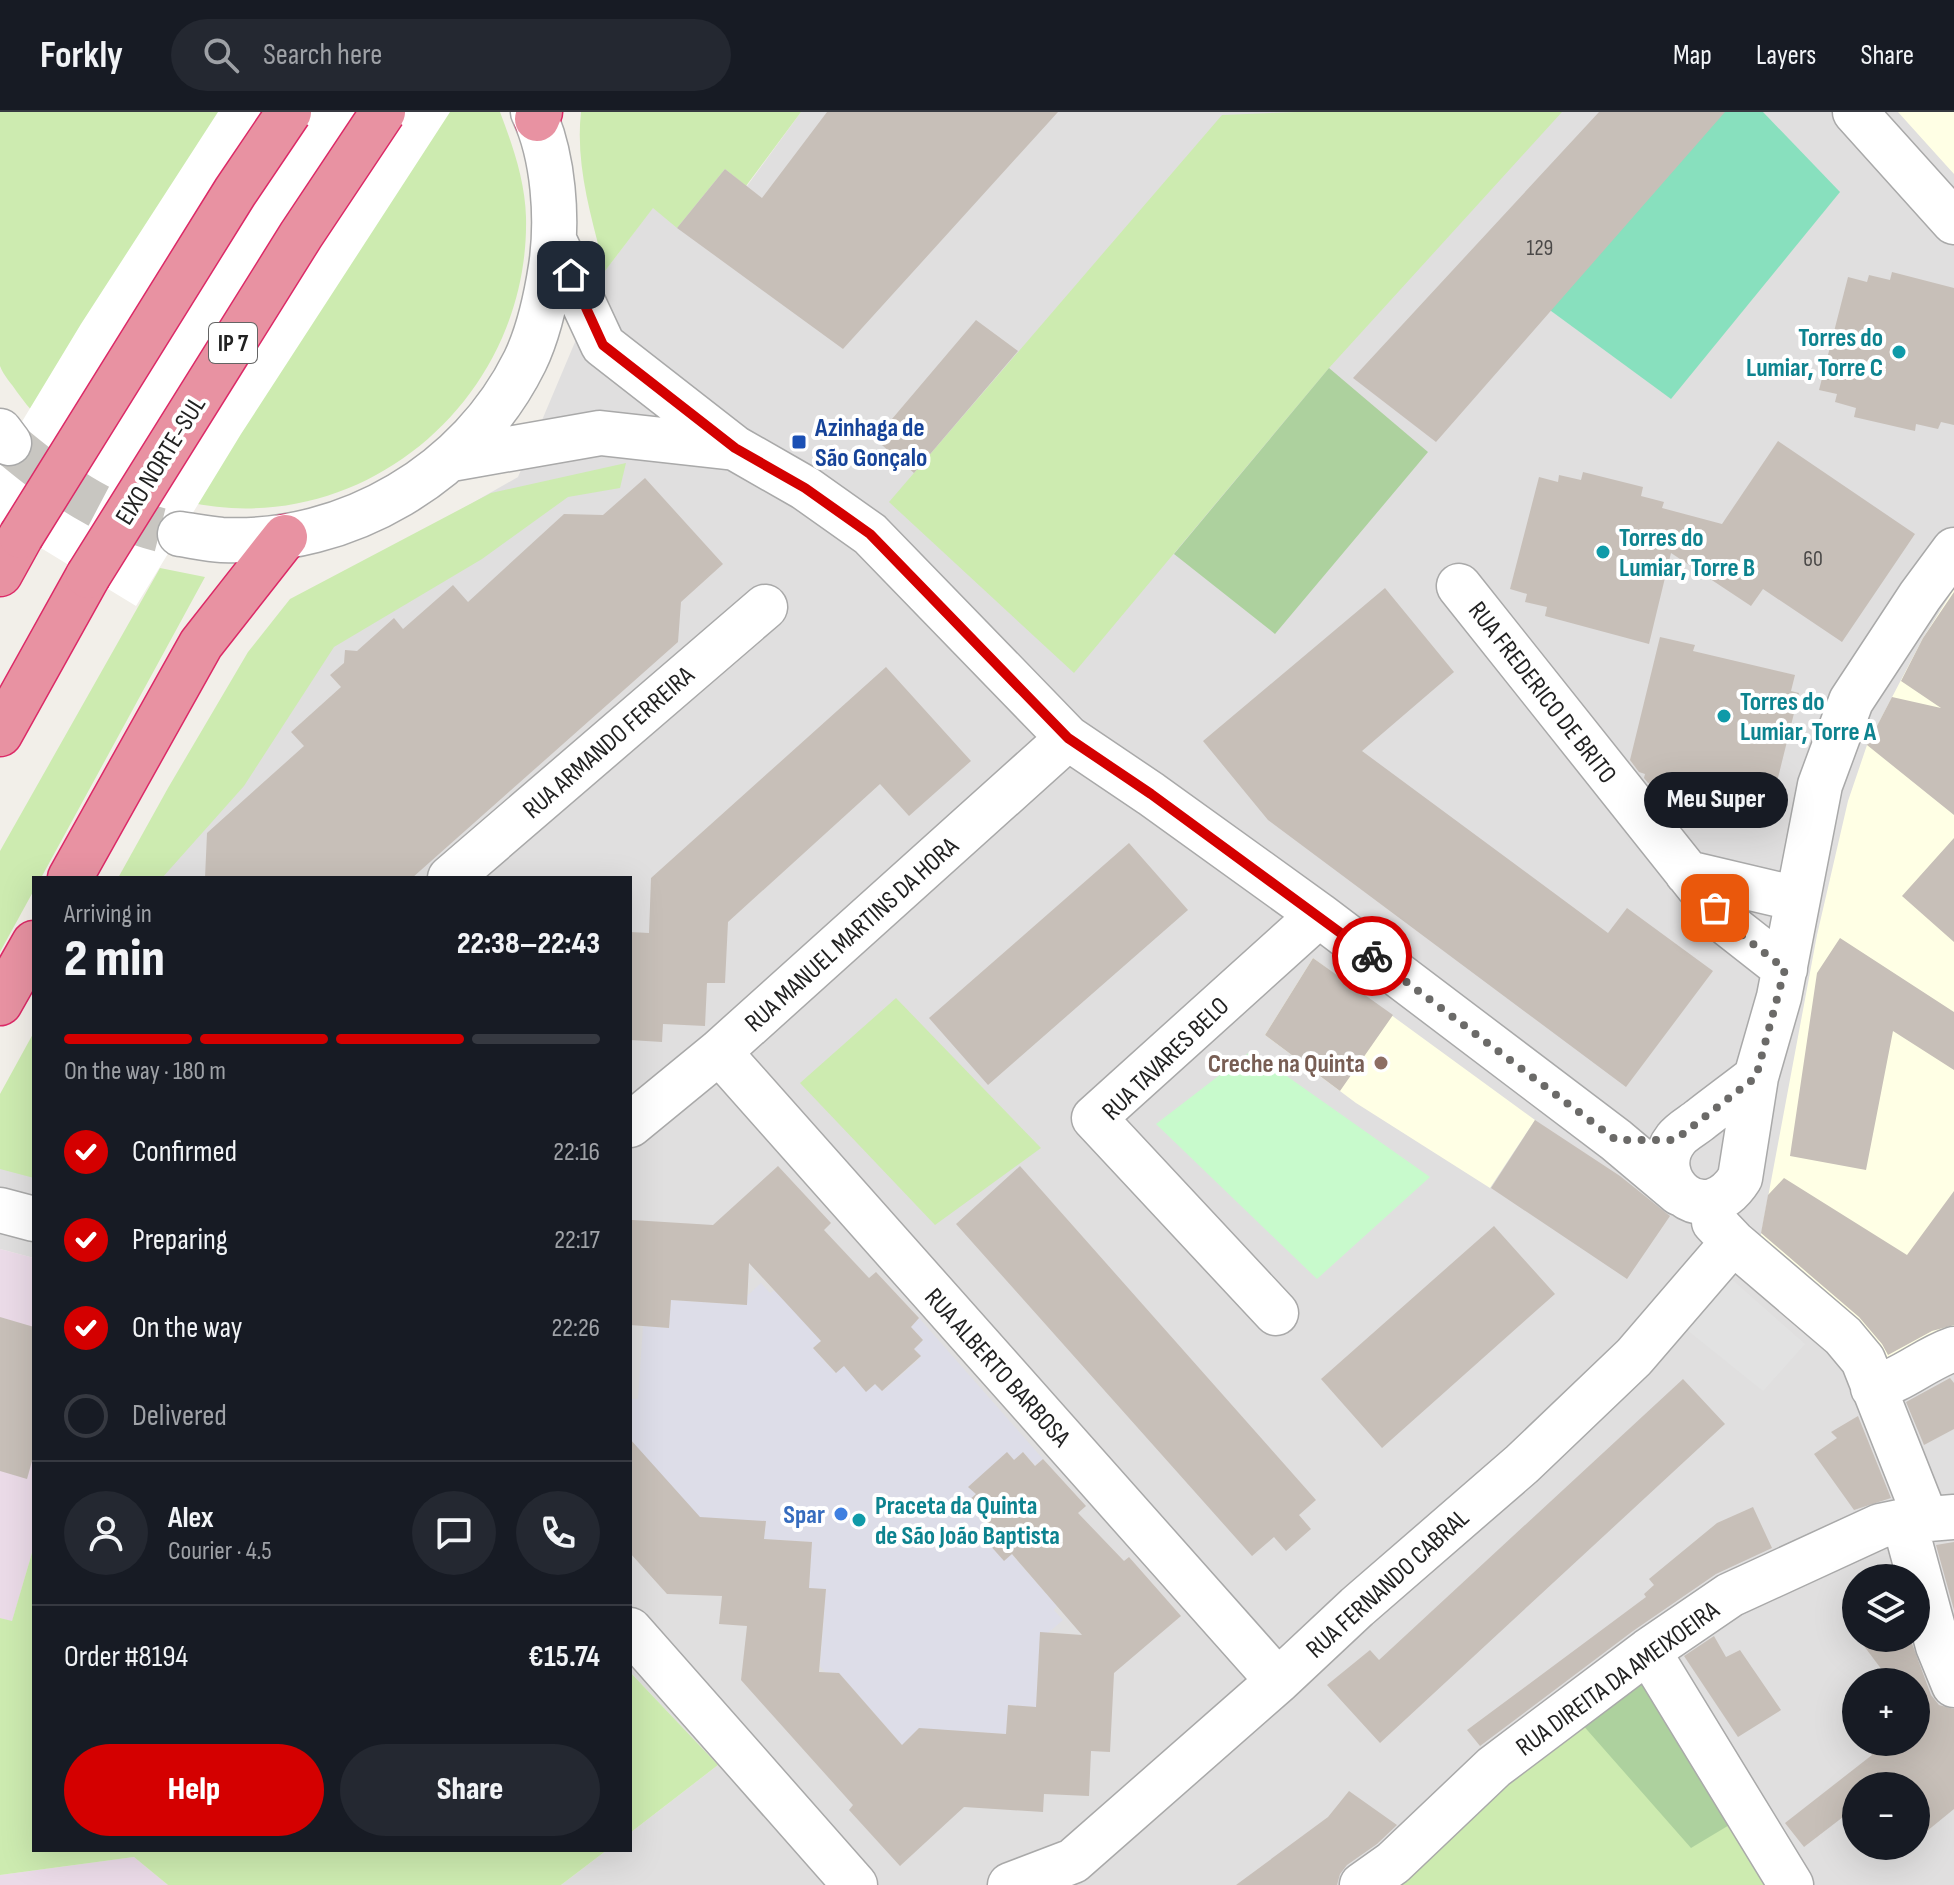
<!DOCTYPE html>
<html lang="en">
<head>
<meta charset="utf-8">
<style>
  :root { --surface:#171b24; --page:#242831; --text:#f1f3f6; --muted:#9ea1a6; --line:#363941; --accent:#d40000 }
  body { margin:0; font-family:"Sofia Sans Condensed",sans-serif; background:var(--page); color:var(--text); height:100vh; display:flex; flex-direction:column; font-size:30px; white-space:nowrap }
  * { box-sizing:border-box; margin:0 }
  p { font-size:26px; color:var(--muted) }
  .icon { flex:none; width:44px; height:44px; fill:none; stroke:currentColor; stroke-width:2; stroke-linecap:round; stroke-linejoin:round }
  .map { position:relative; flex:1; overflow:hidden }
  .details { position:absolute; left:32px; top:764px; width:600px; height:976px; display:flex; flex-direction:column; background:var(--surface); border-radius:0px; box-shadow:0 8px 32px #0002 }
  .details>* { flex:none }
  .buttons { position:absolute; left:1842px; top:1452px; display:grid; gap:16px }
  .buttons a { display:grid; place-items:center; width:88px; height:88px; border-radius:50%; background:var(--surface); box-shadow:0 8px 32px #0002; font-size:40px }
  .pin { position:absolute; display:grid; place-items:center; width:68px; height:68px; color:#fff; margin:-34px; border-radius:16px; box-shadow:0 4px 12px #0006 }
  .courier { position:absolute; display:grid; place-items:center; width:80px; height:80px; margin:-40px; border:6px solid #d40000; border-radius:50%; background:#fff; color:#222; box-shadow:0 2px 10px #0007 }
  .bubble { position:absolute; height:56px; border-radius:28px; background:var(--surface); box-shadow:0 8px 32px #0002; font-size:26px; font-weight:800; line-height:56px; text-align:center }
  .head em { font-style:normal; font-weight:800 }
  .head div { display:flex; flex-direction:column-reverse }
  .head { display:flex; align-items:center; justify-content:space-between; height:136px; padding:0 32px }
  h1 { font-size:52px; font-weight:800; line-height:60px }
  .bar { display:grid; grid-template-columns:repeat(4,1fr); gap:12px 8px; align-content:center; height:96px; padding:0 32px }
  .bar i { height:10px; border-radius:6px; background:var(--line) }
  .bar .selected { background:var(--accent) }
  .bar p { grid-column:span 4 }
  .line { display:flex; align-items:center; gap:20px; padding:0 32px; border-top:2px solid var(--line) }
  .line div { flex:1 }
  .round { display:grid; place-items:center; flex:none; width:84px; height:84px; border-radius:42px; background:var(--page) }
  ol { padding:0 32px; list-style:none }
  li { display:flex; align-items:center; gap:24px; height:88px }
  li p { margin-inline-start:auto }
  li .icon { padding:8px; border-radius:50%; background:var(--accent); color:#fff; stroke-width:4 }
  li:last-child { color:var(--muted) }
  li i { width:44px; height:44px; border:4px solid var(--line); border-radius:50% }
  .cta { display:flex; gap:16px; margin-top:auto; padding:16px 32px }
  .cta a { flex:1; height:92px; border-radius:48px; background:var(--accent); color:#fff; font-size:32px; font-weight:800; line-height:92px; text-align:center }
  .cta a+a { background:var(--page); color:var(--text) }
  header { display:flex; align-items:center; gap:48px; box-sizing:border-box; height:112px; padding:0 40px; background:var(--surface); border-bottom:2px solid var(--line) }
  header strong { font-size:38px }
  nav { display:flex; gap:44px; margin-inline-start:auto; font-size:28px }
  .search { width:560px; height:72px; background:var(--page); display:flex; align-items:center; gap:20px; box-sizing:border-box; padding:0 28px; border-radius:44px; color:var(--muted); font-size:30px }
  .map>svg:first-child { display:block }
  .residential { fill:#e0dfdf; fill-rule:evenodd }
  .industrial { fill:#ebdbe8 }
  .education { fill:#ffffe5 }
  .grass { fill:#cdebb0 }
  .forest { fill:#add19e }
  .park { fill:#c8facc }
  .pitch { fill:#88e0be }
  .parking { fill:#e2e2e2 }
  .plaza { fill:#dddde8 }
  .pier { fill:#fff }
  .building { fill:#c7bfb8 }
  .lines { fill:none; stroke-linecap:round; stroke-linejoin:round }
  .minor-tunnel { stroke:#c8c6c1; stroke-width:44; stroke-dasharray:44 22; stroke-linecap:butt }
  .minor-casing { stroke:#a9a9a9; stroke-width:47 }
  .highway-casing { stroke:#dc2a67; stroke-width:47 }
  .minor { stroke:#fff; stroke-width:44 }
  .highway { stroke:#e892a2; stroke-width:44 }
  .highway-bridge-casing { stroke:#dc2a67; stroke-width:47; stroke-linecap:butt }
  .highway-bridge { stroke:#e892a2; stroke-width:44 }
  .done { stroke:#6b6a68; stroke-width:8; stroke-dasharray:0 14.4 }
  .route { stroke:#d40000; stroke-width:10 }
  .culture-dot { fill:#0f9aa8; stroke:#fff; stroke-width:3 }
  .transit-dot { fill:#1a4fb4; stroke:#fff; stroke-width:3 }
  .education-dot { fill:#8d6e63; stroke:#fff; stroke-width:3 }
  .shop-dot { fill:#3f7fe0; stroke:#fff; stroke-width:3 }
  .labels { text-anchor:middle; stroke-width:8; stroke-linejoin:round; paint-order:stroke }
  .number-label { font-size:22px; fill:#4b4948 }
  .shield { fill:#fff; stroke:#646464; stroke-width:2 }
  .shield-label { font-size:24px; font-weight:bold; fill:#222 }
  .culture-label { font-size:26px; font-weight:bold; fill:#0d838f; stroke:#fff; text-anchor:start }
  .transit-label { font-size:26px; font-weight:bold; fill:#164399; stroke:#fff; text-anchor:start }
  .street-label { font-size:26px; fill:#222; stroke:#fff }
  .education-label { font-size:26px; font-weight:bold; fill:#785e54; stroke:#fff; text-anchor:end }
  .shop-label { font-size:26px; font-weight:bold; fill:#366cbe; stroke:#fff; text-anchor:end }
</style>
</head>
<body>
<header>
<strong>Forkly</strong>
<div class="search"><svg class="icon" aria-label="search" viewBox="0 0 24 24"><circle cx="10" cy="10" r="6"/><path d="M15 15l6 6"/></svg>Search here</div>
<nav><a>Map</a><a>Layers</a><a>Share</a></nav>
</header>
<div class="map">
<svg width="1954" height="1773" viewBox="0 0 1954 1773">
  <rect width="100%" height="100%" fill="#f2efe9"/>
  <path class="residential" d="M801 0H1954V1773H561L607 1738H630V1721L718 1653 630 1560V766H130L320 478 518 365 605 159 653 95 725 57 747 74ZM1856 1466H1916V1526H1856ZM1856 1570H1916V1630H1856ZM1856 1674H1916V1734H1856Z
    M34 937V1146L0 1137V999Z"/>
  <path class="industrial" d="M0 1137 34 1146V1434L12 1510 0 1506Z
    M134 1745 168 1773H0V1763Z"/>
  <path class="education" d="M1898 0H1954V62Z
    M1954 477V1221L1890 1255 1760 1128 1817 823 1848 689 1867 633 1923 526Z
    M1313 846 1535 1008 1490 1076 1356 991 1265 923Z"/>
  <path class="grass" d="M0 0H500C513 34 525 69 526 105 530 285 365 429 187 390 166 386 122 358 101 347 60 326 44 317 17 280 12 272 3 263 0 254 0 239 0 206 0 188 0 125 0 63 0 0Z
    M581 0H801L746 74 725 57 677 116 653 96 605 159C592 107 575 54 581 0Z
    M1297 0H1562L1329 256 1074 561 889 390 1222 3Z
    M626 351 620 376 568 385 482 447 334 535 244 674 162 766H118L168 676 248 540 290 487 491 381Z
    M160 456 205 465 41 766H34V778L0 840V739Z
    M896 886 1041 1036 935 1113 800 971Z
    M34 920V1066L0 1057V982Z
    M34 1434V1738H607L561 1773H168L134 1745 0 1763V1506L12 1509Z
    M630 1560 718 1653 630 1721Z
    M1581 1611 1731 1712 1765 1773H1383Z"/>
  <path class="forest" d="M1329 256 1428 340 1275 522 1174 442Z
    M1645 1559 1731 1712 1691 1736 1581 1611Z"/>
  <path class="park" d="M1251 939 1430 1065 1317 1167 1156 1012Z"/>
  <path class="pitch" d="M1711 0H1763L1840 80 1671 287 1547 196Z"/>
  <path class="parking" d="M1728 1164 1805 1232 1763 1279 1681 1213Z"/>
  <path class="plaza" d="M761 1171 770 1181 775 1178 821 1229 813 1236 835 1261 844 1254 866 1280 875 1272 883 1279 921 1245 914 1237 923 1228 911 1215 919 1206 1043 1347 1035 1353 1023 1340 1014 1348 1007 1341 969 1375 976 1382 966 1391 1057 1494 1054 1498 1063 1508 1048 1521H1040L1036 1595 1008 1593 1006 1622 933 1617 902 1633 839 1561 825 1560 820 1554 826 1478 809 1476 812 1430 764 1427 766 1410 687 1405 630 1327V1287H638L643 1214 669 1216 671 1188 746 1193 747 1184Z"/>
  <path class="pier" d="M218 0H450L241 322 136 494 0 411V346L81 212Z"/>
  <path class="building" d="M827 0H1058L843 237 677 116 725 57 762 86Z
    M1599 0H1725L1436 330 1353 266Z
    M1892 160 1954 176V313L1941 310 1938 317 1916 312 1915 319 1854 305 1856 296 1835 290 1837 282 1819 278 1848 165 1867 170 1869 163 1890 168Z
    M976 208 1018 239 914 361 875 327Z
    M1778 329 1915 422 1842 530 1763 477 1751 494 1671 441 1649 532 1545 504 1547 495 1525 490 1527 482 1510 477 1539 365 1558 370 1559 363 1581 368 1583 360 1643 375 1641 384 1664 390 1662 396 1722 412Z
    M645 366 723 452 681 490 678 530 412 766H205L207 721 304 634 291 620 341 575 330 563 344 551 345 538 357 539 394 506 403 517 453 473 468 490 564 402 603 403Z
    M1385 476 1454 560 1362 639 1608 821 1627 796 1713 859 1626 975 1268 708 1203 629Z
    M1954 480V703L1867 633 1892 585 1941 596 1901 569 1923 526Z
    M1660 525 1695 533 1693 539 1795 563 1791 579 1799 581 1771 694 1749 689 1747 697 1725 692 1723 700 1662 684 1664 675 1648 671 1644 666 1645 662 1639 660 1630 648Z
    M886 555 971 649 909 704 880 672 728 810 725 871H707L705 914 663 912 662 930 630 928V820L649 821 651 766Z
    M1954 726V830L1902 784Z
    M1129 731 1188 798 988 973 929 906Z
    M1840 826 1954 900V958L1893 919 1866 1058 1790 1044 1817 861Z
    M1313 846 1393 903 1340 979 1265 923Z
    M1535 1008 1620 1064 1670 1104 1627 1167 1491 1076Z
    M778 1054 831 1111 824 1118 869 1166 876 1160 919 1206 911 1215 923 1228 914 1237 921 1244 882 1279 875 1272 866 1280 844 1254 836 1261 813 1236 821 1229 749 1151 747 1193 671 1188 669 1216 630 1213 632 1108 713 1113Z
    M1020 1054 1316 1388 1299 1403 1311 1417 1286 1439 1274 1425 1252 1444 956 1112Z
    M1784 1066 1907 1143 1954 1079V1213L1932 1219 1888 1243 1882 1232 1859 1205 1761 1121 1768 1083Z
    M1494 1114 1555 1182 1382 1336 1321 1267Z
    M0 1205 34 1215V1342L27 1367 0 1359Z
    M1950 1266 1954 1271V1317L1924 1333 1906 1290Z
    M1683 1267 1725 1312 1380 1631 1327 1573 1370 1538 1379 1548Z
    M1858 1304 1891 1386 1854 1398 1814 1342 1837 1326 1831 1320Z
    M630 1327 700 1405 766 1409 764 1427 812 1430 809 1476 826 1477 819 1560 839 1561 902 1633 919 1616 1006 1622 1008 1593 1036 1595 1040 1520 1082 1523 1012 1442 1004 1449 980 1422 988 1415 966 1391 976 1382 968 1375 1007 1340 1014 1348 1023 1340 1035 1354 1043 1347 1086 1394 1078 1401 1124 1449 1129 1445 1181 1504 1114 1561 1110 1640 1091 1639 1089 1684 1044 1682 1043 1700 964 1695 900 1754 849 1698 853 1693 741 1568 747 1514 719 1512 722 1484 667 1482 630 1441Z
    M1753 1395 1772 1436 1716 1462 1633 1519 1480 1634 1467 1618 1646 1485 1644 1482 1654 1473 1649 1467 1717 1411Z
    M1954 1430V1498L1936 1433Z
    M1714 1524 1726 1545 1740 1538 1781 1598 1738 1625 1684 1544Z
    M1858 1526H1910L1931 1583 1939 1593 1954 1597V1697L1916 1728V1674H1890L1888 1670 1884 1674H1856V1695L1804 1735 1785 1711 1872 1643 1864 1630H1916V1570H1891Z
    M1349 1679 1397 1713 1377 1732 1347 1753 1340 1762 1337 1773H1236L1328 1705Z"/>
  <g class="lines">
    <path class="minor-tunnel" d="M9 331C60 374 113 411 180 422"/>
    <defs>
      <path id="minor" d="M1855 0 1954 110
        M555 130 603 233 735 336 805 376 870 422 1068 626 1151 682 1319 803 1616 1028 1679 1081
        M0 319 9 331
        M451 347 600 321 735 336
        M180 422C194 424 208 427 222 428 347 434 470 361 525 249 539 220 546 187 551 155 558 108 554 44 533 0
        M1459 474 1729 813 1785 857
        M1687 761 1798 787
        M450 766 765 495
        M719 940 1278 1569
        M1756 965C1738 979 1719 993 1701 1007 1694 1013 1682 1019 1676 1027 1645 1066 1704 1123 1740 1066L1756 965 1779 885 1820 673 1851 589 1920 484 1954 438
        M630 1013 719 940 1068 626
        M0 1098 34 1107
        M1714 1110 1733 1130 1843 1224 1863 1248 1926 1407
        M1276 1201 1094 1006 1319 803
        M1873 1276C1903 1268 1925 1247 1954 1237
        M1904 1409 1938 1534 1954 1573
        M630 1518 855 1773
        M1648 1539 1791 1773
        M1010 1773 1073 1749 1278 1569 1357 1495 1522 1352 1634 1245 1733 1130
        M1362 1773 1393 1751 1494 1655 1648 1539 1730 1483 1880 1414 1904 1409 1954 1405"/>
      <path id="highway" d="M537 7 540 0
        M0 462 21 424
        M0 622 88 464
        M70 766 201 532 285 425
        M0 891 34 831"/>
    </defs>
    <use href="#minor" class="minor-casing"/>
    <use href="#highway" class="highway-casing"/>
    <use href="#minor" class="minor"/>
    <use href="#highway" class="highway"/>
    <defs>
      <path id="highway-bridge" d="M21 424 235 80 289 0
        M88 464 301 123 383 0"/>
    </defs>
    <use href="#highway-bridge" class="highway-bridge-casing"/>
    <use href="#highway-bridge" class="highway-bridge"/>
  </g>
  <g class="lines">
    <path class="done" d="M1372 844 1616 1028H1675L1756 965 1785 857 1729 813 1715 796"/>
    <path class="route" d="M571 163 603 233 735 336 805 376 870 422 1068 626 1151 682 1372 844"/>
  </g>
  <g class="culture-dot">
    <circle cx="1899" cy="240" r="8"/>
    <circle cx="1603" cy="440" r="8"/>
    <circle cx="1724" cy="604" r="8"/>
    <circle cx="859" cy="1408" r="8"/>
  </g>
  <rect class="transit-dot" x="791" y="322" width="16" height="16" rx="4"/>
  <circle class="education-dot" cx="1381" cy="951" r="8"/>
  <circle class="shop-dot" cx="841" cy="1402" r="8"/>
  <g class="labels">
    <g class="number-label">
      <text x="1540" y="143">129</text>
      <text x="1813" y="454">60</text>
    </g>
    <rect class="shield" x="209" y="211" width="48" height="40" rx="6"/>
    <g class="shield-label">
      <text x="233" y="239">IP 7</text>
    </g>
    <g class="culture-label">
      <text x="1883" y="234" text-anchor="end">Torres do<tspan x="1883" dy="30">Lumiar, Torre C</tspan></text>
      <text x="1619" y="434">Torres do<tspan x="1619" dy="30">Lumiar, Torre B</tspan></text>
      <text x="1740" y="598">Torres do<tspan x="1740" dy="30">Lumiar, Torre A</tspan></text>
      <text x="875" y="1402">Praceta da Quinta<tspan x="875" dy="30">de São João Baptista</tspan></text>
    </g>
    <g class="transit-label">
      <text x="815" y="324">Azinhaga de<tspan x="815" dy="30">São Gonçalo</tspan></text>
    </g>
    <g class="street-label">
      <text transform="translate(160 348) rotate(-58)" y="9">EIXO NORTE-SUL</text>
      <text transform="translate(1543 580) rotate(52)" y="9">RUA FREDERICO DE BRITO</text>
      <text transform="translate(608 630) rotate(-41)" y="9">RUA ARMANDO FERREIRA</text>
      <text transform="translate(851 822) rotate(-42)" y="9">RUA MANUEL MARTINS DA HORA</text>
      <text transform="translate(1165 946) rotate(-44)" y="9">RUA TAVARES BELO</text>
      <text transform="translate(998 1255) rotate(48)" y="9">RUA ALBERTO BARBOSA</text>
      <text transform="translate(1387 1471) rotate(-42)" y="9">RUA FERNANDO CABRAL</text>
      <text transform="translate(1617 1566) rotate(-36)" y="9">RUA DIREITA DA AMEIXOEIRA</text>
    </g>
    <g class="education-label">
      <text x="1365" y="960">Creche na Quinta</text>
    </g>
    <g class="shop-label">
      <text x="825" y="1411">Spar</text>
    </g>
  </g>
</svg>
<div class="buttons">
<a><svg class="icon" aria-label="layers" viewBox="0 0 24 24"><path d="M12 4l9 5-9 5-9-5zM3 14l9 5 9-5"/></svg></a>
<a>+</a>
<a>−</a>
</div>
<div class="pin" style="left:1715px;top:796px;background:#ea580c"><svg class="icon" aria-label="bag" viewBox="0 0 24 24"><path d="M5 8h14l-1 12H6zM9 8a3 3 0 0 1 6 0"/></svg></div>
<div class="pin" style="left:571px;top:163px;background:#1f2937"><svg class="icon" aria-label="home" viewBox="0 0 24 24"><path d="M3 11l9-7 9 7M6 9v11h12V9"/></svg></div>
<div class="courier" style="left:1372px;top:844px"><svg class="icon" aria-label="bike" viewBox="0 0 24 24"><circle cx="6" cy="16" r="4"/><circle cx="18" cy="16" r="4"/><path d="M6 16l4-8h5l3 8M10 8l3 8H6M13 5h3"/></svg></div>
<div class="bubble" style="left:1644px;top:660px;width:144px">Meu Super</div>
<section class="details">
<div class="head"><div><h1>2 min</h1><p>Arriving in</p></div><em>22:38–22:43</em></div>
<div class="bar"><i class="selected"></i><i class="selected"></i><i class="selected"></i><i></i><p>On the way · 180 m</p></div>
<ol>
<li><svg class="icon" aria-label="check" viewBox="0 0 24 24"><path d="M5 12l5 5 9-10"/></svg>Confirmed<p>22:16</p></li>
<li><svg class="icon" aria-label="check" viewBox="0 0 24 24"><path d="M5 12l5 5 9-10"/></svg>Preparing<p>22:17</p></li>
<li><svg class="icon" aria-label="check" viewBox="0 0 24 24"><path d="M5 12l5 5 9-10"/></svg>On the way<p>22:26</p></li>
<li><i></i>Delivered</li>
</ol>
<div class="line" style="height:144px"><a class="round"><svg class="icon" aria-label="person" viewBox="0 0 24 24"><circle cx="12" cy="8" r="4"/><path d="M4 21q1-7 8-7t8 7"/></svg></a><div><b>Alex</b><p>Courier · 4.5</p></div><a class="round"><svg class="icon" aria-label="chat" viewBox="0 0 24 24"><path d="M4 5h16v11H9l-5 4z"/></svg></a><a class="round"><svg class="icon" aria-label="phone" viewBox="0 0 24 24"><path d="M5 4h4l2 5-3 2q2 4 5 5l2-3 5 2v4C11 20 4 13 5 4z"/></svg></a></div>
<div class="line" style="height:104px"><div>Order #8194</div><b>€15.74</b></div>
<div class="cta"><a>Help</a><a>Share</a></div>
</section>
</div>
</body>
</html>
